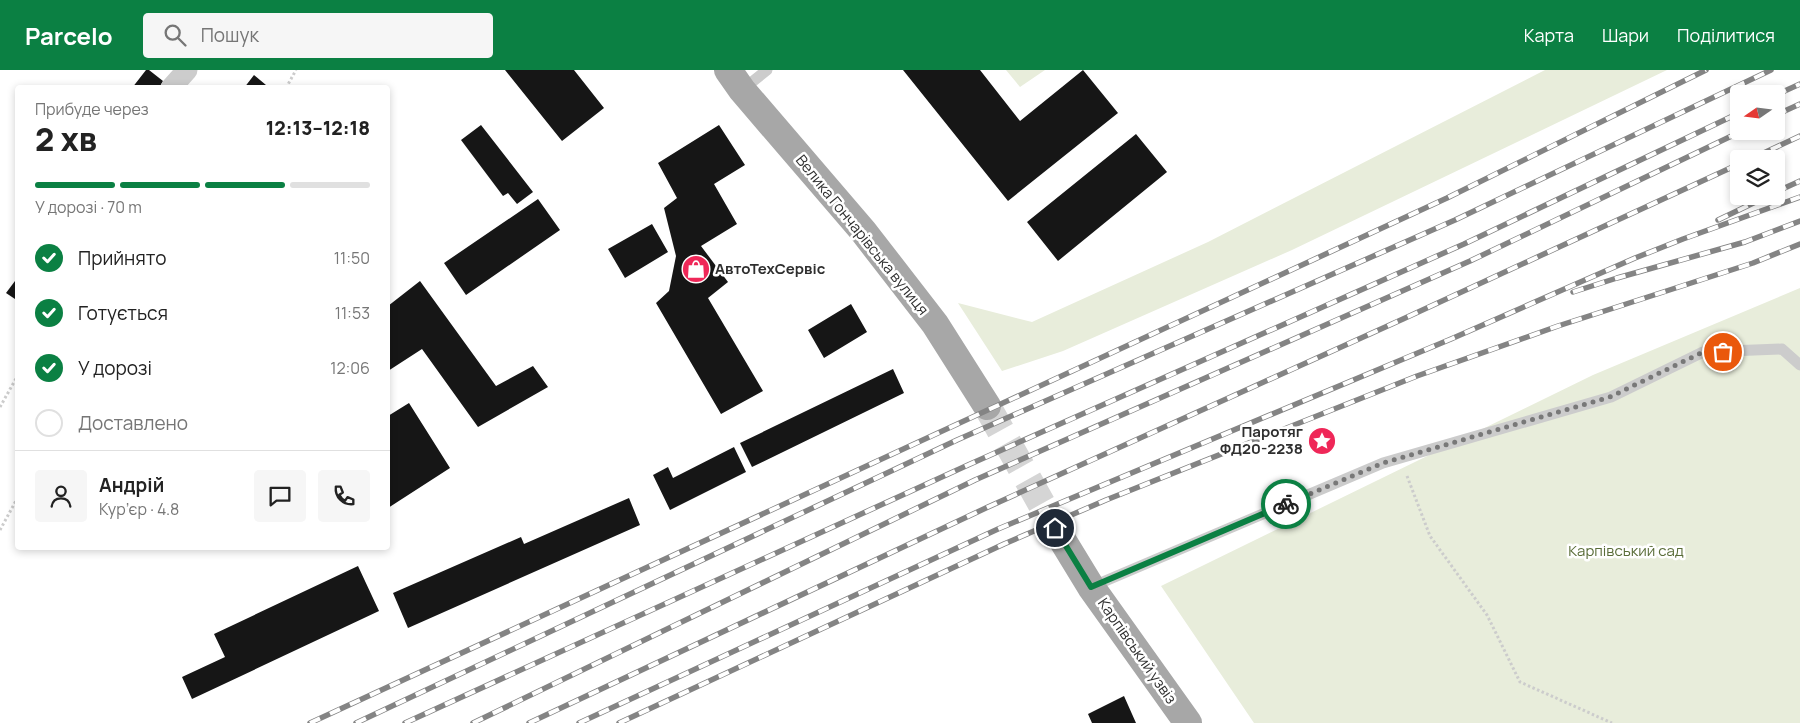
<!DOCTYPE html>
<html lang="uk">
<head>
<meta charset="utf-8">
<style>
  :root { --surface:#fff; --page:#f6f6f6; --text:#222; --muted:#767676; --line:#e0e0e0; --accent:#0b8043 }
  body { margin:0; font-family:Manrope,sans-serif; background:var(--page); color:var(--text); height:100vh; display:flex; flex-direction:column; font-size:19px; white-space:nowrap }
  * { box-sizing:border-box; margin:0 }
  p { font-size:16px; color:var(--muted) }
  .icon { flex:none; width:28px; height:28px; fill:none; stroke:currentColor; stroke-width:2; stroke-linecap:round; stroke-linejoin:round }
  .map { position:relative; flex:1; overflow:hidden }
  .panel { position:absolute; left:15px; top:15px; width:375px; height:465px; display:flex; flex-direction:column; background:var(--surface); border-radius:5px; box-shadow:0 2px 8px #0003 }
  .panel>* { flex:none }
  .needle { width:32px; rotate:256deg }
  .tools { position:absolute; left:1730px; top:15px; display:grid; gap:10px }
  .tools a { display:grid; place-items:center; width:55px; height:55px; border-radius:5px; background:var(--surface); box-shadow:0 2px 8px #0003; font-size:25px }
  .pin { position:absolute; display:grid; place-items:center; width:42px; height:42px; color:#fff; margin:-21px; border:2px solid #fff; border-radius:50%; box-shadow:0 1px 5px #0007 }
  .courier { position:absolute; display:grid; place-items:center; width:50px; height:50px; margin:-25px; border:4px solid #0b8043; border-radius:50%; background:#fff; color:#222; box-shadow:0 1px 6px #0007 }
  .summary em { font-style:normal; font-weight:800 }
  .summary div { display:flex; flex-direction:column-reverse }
  .summary { display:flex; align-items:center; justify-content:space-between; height:85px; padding:0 20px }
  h1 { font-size:32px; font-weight:800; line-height:38px }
  .bar { display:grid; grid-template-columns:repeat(4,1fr); gap:8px 5px; align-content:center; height:60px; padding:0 20px }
  .bar i { height:6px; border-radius:4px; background:var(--line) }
  .bar .on { background:var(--accent) }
  .bar p { grid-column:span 4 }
  .line { display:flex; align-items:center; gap:12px; padding:0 20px; border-top:1px solid var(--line) }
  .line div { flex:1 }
  .round { display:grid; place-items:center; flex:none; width:52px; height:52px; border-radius:5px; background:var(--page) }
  ol { padding:0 20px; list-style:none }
  li { display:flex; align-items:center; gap:15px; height:55px }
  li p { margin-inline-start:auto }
  li .icon { padding:5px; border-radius:50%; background:var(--accent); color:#fff; stroke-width:4 }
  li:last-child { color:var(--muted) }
  li i { width:28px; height:28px; border:2px solid var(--line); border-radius:50% }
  header { display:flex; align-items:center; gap:30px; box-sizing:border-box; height:70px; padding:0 25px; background:var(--accent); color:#fff }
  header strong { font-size:24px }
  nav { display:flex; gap:28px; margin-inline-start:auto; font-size:18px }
  .search { width:350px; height:45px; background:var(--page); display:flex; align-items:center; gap:12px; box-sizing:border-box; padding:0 18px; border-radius:5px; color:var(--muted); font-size:19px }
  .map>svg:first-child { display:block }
  .green { fill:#e8eddb }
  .building { fill:#161616 }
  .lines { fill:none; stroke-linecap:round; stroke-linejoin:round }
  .primary-tunnel { stroke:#d5d5d5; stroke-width:28; stroke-dasharray:28 14; stroke-linecap:butt }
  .path { stroke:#ccc; stroke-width:3; stroke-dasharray:2.5 2.5; stroke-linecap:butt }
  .lane { stroke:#ccc; stroke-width:11 }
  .street { stroke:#ccc; stroke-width:21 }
  .primary { stroke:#a7a7a7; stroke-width:28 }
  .rail-casing { stroke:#848484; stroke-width:5.5 }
  .rail { stroke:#fff; stroke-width:4; stroke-dasharray:11; stroke-linecap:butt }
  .done { stroke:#787878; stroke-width:5; stroke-dasharray:0 9 }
  .route { stroke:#0b8043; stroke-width:6 }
  .labels { text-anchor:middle; stroke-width:5; stroke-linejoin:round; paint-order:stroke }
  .street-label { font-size:15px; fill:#2f2f2f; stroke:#fff }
  .poi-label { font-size:15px; font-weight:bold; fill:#2f2f2f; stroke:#fff; text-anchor:start }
  .park-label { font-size:15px; fill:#5a6d39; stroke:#fff }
</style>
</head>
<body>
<header>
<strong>Parcelo</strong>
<div class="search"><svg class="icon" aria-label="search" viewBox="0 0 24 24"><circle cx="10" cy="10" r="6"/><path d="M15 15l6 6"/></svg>Пошук</div>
<nav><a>Карта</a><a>Шари</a><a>Поділитися</a></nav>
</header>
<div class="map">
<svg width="1800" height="653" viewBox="0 0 1800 653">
  <rect width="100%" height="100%" fill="#fff"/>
  <path class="green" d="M1006 0H1045L1020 17Z
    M1545 0H1667L1292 180 1063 281 1002 301 958 233 1032 252 1208 172Z
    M1800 218V653H1254L1161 516 1593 305Z"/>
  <path class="building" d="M146 0H149L163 11 159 18H132Z
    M505 0H574L604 38 562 71Z
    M903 0H980L1020 51 1083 0 1118 43 1008 131Z
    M254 5 266 15 264 18H244Z
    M481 55 533 122 517 134 508 123 503 126 461 70Z
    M719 55 745 95 714 114 737 154 701 176 728 212 708 228 763 321 721 344 656 233 669 221 676 186 664 138 677 128 658 93Z
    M1136 64 1167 102 1058 191 1027 152Z
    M538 129 560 160 466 225 444 193Z
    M652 154 668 182 625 208 608 179Z
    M18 207V231L6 223Z
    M420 211 496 316 533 296 548 317 478 357 422 279 388 301V236Z
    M851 234 867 262 824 288 808 260Z
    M893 299 904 323 752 397 740 373Z
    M409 333 450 398 388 438V346Z
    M734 377 746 402 670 440 653 405 668 397 673 408Z
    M629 428 640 455 408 558 393 523 521 467 524 474Z
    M358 496 379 541 192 629 182 607 225 587 214 564Z
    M1124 626 1136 653H1092L1088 644Z"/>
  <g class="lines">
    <path class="primary-tunnel" d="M987 336 1055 458"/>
    <path class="path" d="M286 18 296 0
      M0 337 18 305
      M1407 406 1430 466 1487 545 1520 612 1612 653
      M0 460 18 427"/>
    <path class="lane" d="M742 20 767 0
      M1091 517 1383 393 1611 327 1703 282 1782 279 1800 295"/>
    <path class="street" d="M171 18 187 0"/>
    <path class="primary" d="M728 0 742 20 863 161 935 254 987 336
      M1055 458 1091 517 1188 653"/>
    <defs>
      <path id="rail" d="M1776 25 1800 14
        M1776 45 1800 34
        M1751 89 1800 66
        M1776 122 1800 111
        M1718 150 1768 126
        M1573 222 1617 208 1745 172 1800 151
        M310 653 1447 128 1706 0
        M356 653 957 370 1455 150 1771 0
        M405 653 968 395 1464 174 1739 43
        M473 653 975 410 1470 191 1742 61
        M529 653 988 437 1403 249 1739 94
        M579 653 998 459 1451 269 1635 188 1683 169 1800 127
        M619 653 1004 474 1106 430 1417 306 1558 256 1753 193 1800 174"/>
    </defs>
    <use href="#rail" class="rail-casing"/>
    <use href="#rail" class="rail"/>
  </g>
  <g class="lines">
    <path class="done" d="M1286 434 1383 393 1610 327 1703 282H1723"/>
    <path class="route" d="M1055 458 1091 517 1286 434"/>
  </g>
  <defs>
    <symbol id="shop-disc" viewBox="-11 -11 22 22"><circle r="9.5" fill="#ef2758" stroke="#fff"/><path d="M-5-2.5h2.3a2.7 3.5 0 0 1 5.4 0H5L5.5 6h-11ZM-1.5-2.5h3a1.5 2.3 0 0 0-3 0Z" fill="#fff"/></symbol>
    <symbol id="sight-disc" viewBox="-11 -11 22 22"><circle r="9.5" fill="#ef2758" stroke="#fff"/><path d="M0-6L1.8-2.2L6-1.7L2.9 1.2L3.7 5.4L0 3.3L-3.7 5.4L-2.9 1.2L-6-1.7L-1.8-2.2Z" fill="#fff"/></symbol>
  </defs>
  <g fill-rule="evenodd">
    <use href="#shop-disc" x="680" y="183" width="32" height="32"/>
    <use href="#sight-disc" x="1306" y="355" width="32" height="32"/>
  </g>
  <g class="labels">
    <g class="street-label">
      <text transform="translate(862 165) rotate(51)" y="5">Велика Гончарівська вулиця</text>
      <text transform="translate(1137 581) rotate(55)" y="5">Карпівський узвіз</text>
    </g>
    <g class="poi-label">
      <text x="715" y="204">АвтоТехСервіс</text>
      <text x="1303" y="367" text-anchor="end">Паротяг<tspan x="1303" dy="17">ФД20-2238</tspan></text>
    </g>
    <g class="park-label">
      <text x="1626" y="486">Карпівський сад</text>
    </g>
  </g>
</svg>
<div class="tools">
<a><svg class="needle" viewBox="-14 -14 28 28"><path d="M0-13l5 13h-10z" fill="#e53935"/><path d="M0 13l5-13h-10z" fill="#767676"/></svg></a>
<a><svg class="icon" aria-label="layers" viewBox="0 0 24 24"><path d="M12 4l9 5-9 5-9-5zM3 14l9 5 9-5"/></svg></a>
</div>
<div class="pin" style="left:1723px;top:282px;background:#ea580c"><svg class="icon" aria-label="bag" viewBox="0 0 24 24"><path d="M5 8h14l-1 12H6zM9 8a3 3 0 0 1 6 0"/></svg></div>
<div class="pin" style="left:1055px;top:458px;background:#1f2937"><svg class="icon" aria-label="home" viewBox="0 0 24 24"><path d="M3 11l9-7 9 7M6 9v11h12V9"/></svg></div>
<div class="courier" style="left:1286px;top:434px"><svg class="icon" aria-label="bike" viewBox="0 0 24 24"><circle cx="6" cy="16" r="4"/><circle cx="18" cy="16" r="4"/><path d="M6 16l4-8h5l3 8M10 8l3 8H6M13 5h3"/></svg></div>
<section class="panel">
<div class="summary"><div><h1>2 хв</h1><p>Прибуде через</p></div><em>12:13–12:18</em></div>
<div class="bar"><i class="on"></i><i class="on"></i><i class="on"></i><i></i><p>У дорозі · 70 m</p></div>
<ol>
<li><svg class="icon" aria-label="check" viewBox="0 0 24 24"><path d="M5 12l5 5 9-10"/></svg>Прийнято<p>11:50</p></li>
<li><svg class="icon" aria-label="check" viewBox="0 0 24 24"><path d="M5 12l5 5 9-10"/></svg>Готується<p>11:53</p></li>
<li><svg class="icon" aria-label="check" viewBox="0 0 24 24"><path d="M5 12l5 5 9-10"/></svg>У дорозі<p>12:06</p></li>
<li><i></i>Доставлено</li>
</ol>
<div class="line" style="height:90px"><a class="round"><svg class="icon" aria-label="person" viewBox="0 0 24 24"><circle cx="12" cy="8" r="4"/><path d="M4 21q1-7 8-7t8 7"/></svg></a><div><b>Андрій</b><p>Кур’єр · 4.8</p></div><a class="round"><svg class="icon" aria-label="chat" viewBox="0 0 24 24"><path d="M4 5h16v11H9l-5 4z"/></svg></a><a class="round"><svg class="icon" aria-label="phone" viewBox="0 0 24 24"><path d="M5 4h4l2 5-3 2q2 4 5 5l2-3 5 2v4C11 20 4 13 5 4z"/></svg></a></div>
</section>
</div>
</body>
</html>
